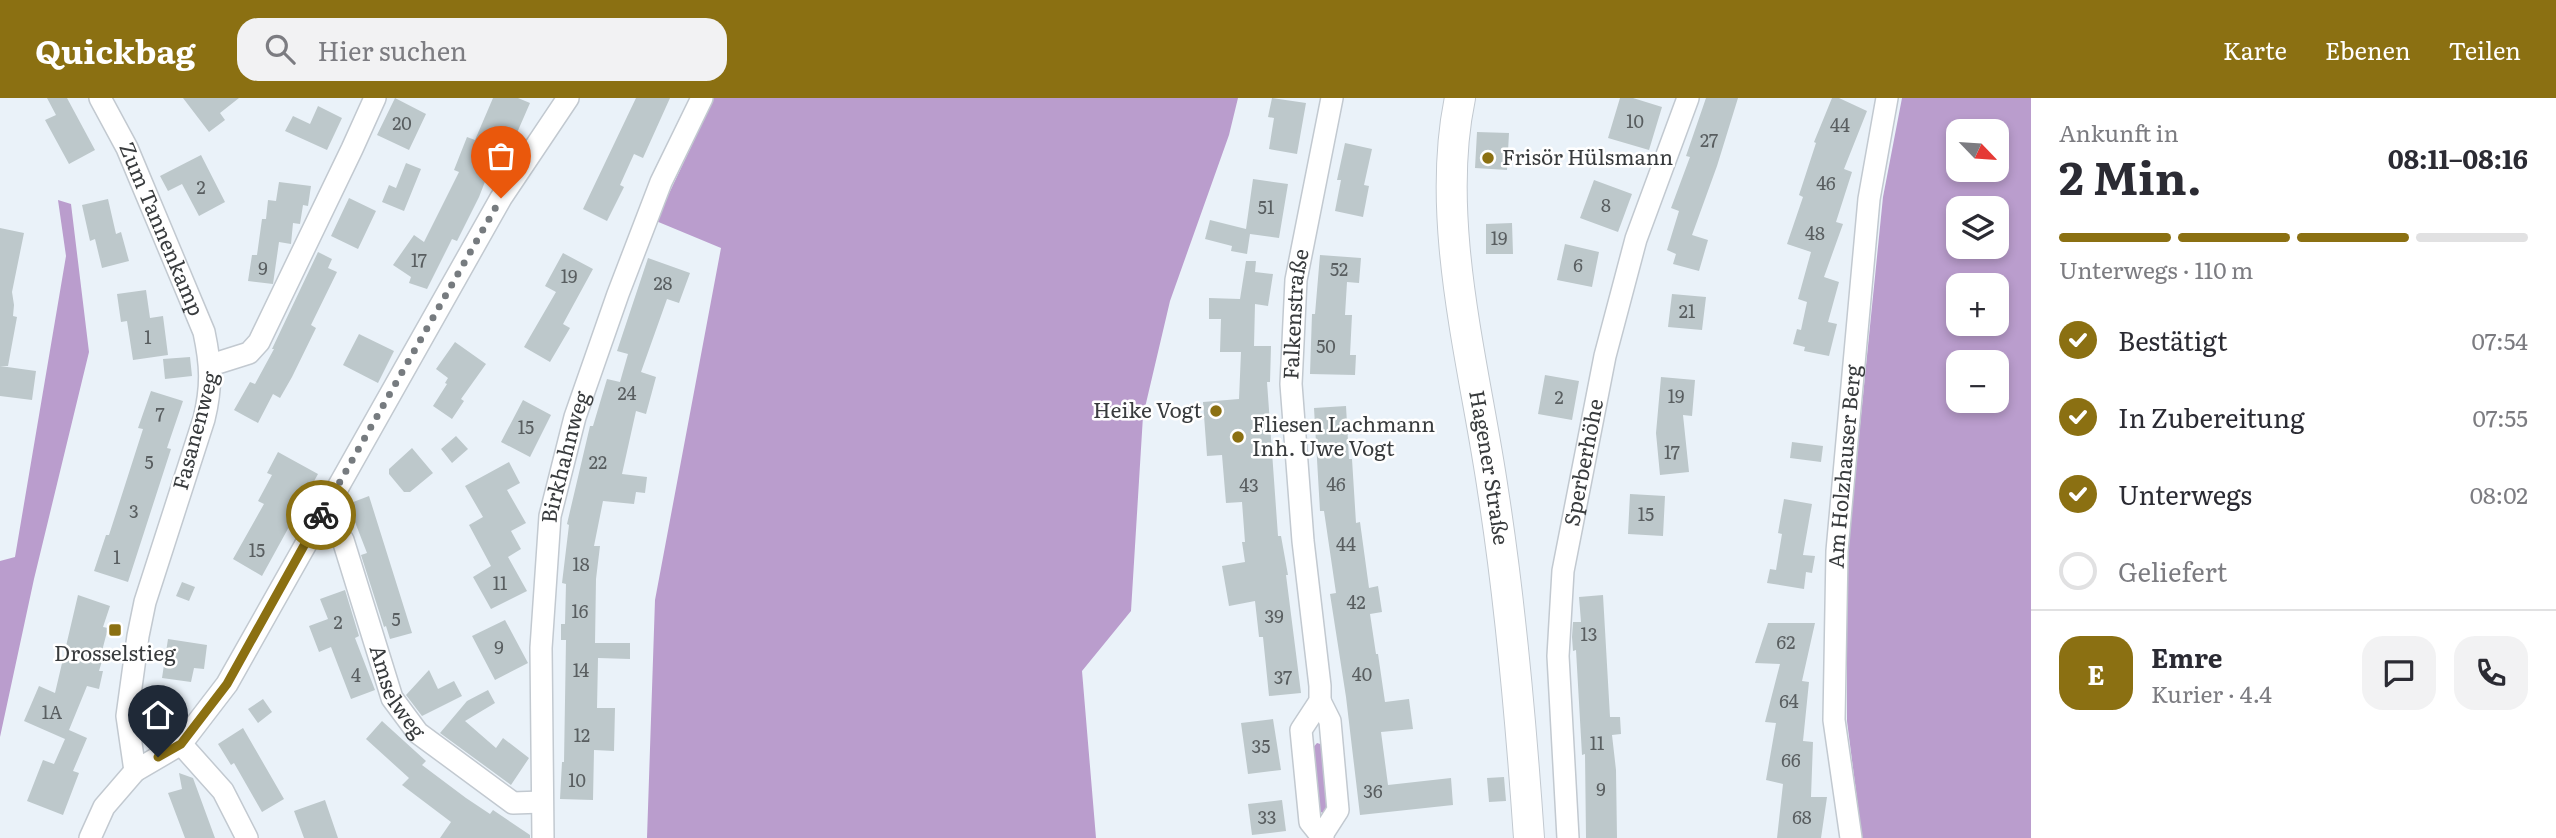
<!DOCTYPE html>
<html lang="de">
<head>
<meta charset="utf-8">
<style>
  :root { --surface:#fff; --page:#f2f2f3; --text:#2b2b33; --muted:#7c7c81; --line:#e1e1e2; --accent:#8b7012 }
  body { margin:0; font-family:Literata,serif; background:var(--page); color:var(--text); height:100vh; display:flex; flex-direction:column; font-size:26px; white-space:nowrap }
  * { box-sizing:border-box; margin:0 }
  p { font-size:23px; color:var(--muted) }
  .icon { flex:none; width:38px; height:38px; fill:none; stroke:currentColor; stroke-width:2; stroke-linecap:round; stroke-linejoin:round }
  .map { position:relative; flex:1; overflow:hidden }
  .side { display:flex; flex-direction:column; background:var(--surface); width:525px }
  .side>* { flex:none }
  .needle { width:46px; rotate:115deg }
  .buttons { position:absolute; left:1946px; top:21px; display:grid; gap:14px }
  .buttons a { display:grid; place-items:center; width:63px; height:63px; border-radius:14px; background:var(--surface); box-shadow:0 4px 10px #0003; font-size:35px }
  .pin { position:absolute; display:grid; place-items:center; width:60px; height:60px; color:#fff; margin:-72px -30px; border-radius:50% 50% 50% 0; rotate:-45deg; box-shadow:0 0 7px #0007 }
  .pin .icon { rotate:45deg }
  .courier { position:absolute; display:grid; place-items:center; width:70px; height:70px; margin:-35px; border:5px solid #8b7012; border-radius:50%; background:#fff; color:#222; box-shadow:0 2px 9px #0007 }
  .summary em { font-style:normal; font-weight:700 }
  .summary div { display:flex; flex-direction:column-reverse }
  .summary { display:flex; align-items:center; justify-content:space-between; height:119px; padding:0 28px }
  h1 { font-size:46px; font-weight:700; line-height:52px }
  .bar { display:grid; grid-template-columns:repeat(4,1fr); gap:10px 7px; align-content:center; height:84px; padding:0 28px }
  .bar i { height:9px; border-radius:5px; background:var(--line) }
  .bar .current { background:var(--accent) }
  .bar p { grid-column:span 4 }
  .line { display:flex; align-items:center; gap:18px; padding:0 28px; border-top:2px solid var(--line) }
  .line div { flex:1 }
  .round { display:grid; place-items:center; flex:none; width:74px; height:74px; border-radius:21px; background:var(--page) }
  ol { padding:0 28px; list-style:none }
  li { display:flex; align-items:center; gap:21px; height:77px }
  li p { margin-inline-start:auto }
  li .icon { padding:7px; border-radius:50%; background:var(--accent); color:#fff; stroke-width:4 }
  li:last-child { color:var(--muted) }
  li i { width:38px; height:38px; border:4px solid var(--line); border-radius:50% }
  header { display:flex; align-items:center; gap:42px; box-sizing:border-box; height:98px; padding:0 35px; background:var(--accent); color:#fff }
  header strong { font-size:33px }
  nav { display:flex; gap:38px; margin-inline-start:auto; font-size:24px }
  .search { width:490px; height:63px; background:var(--page); display:flex; align-items:center; gap:18px; box-sizing:border-box; padding:0 24px; border-radius:21px; color:var(--muted); font-size:26px }
  main { display:flex; flex:1; min-height:0 }
  .map>svg:first-child { display:block }
  .forest { fill:#ba9dcd; fill-rule:evenodd }
  .building { fill:#bdc8cb }
  .lines { fill:none; stroke-linecap:round; stroke-linejoin:round }
  .street-casing { stroke:#c2c9d0; stroke-width:24 }
  .secondary-casing { stroke:#c2c9d0; stroke-width:32 }
  .street { stroke:#fff; stroke-width:21 }
  .secondary { stroke:#fff; stroke-width:30 }
  .done { stroke:#767b7f; stroke-width:7; stroke-dasharray:0 12.6 }
  .route { stroke:#8b7012; stroke-width:9 }
  .poi-dot { fill:#8b7012; stroke:#fff; stroke-width:2.5 }
  .labels { text-anchor:middle; stroke-width:5; stroke-linejoin:round; paint-order:stroke }
  .number-label { font-size:18px; fill:#595e60 }
  .poi-label { font-size:21px; fill:#383b3d; stroke:#fff; text-anchor:start }
  .street-label { font-size:21px; fill:#383b3d; stroke:#fff }
</style>
</head>
<body>
<header>
<strong>Quickbag</strong>
<div class="search"><svg class="icon" aria-label="search" viewBox="0 0 24 24"><circle cx="10" cy="10" r="6"/><path d="M15 15l6 6"/></svg>Hier suchen</div>
<nav><a>Karte</a><a>Ebenen</a><a>Teilen</a></nav>
</header>
<main>
<div class="map">
<svg width="2031" height="740" viewBox="0 0 2031 740">
  <rect width="100%" height="100%" fill="#eaf2f9"/>
  <path class="forest" d="M714 0H1238L1229 37 1170 203 1143 318 1131 513 1082 573 1096 740H647L655 502 721 150 656 123Z
    M1902 0H2031V740H1862L1847 623V457L1883 99ZM1958 33H1997V72H1958ZM1958 110H1997V149H1958ZM1958 187H1997V226H1958ZM1958 264H1997V303H1958Z
    M58 102 71 106 89 254 34 481 0 639V463L15 459 66 158Z
    M1317 645 1330 649 1335 706 1325 716 1310 709 1306 658Z"/>
  <path class="building" d="M47 0H67L95 52 69 66 45 22 56 17Z
    M183 0H239L220 15 225 22 209 34Z
    M395 0 426 16 409 52 377 37Z
    M493 0H518L530 5 513 44 502 40 479 99 457 143 452 141 427 191 409 185 411 179 393 167 414 137 424 144 459 74 454 72 467 39 475 42Z
    M636 0H670L643 60 634 56 620 87 624 89 607 123 583 111Z
    M1272 0 1306 5 1297 56 1269 51 1274 20 1268 19Z
    M1620 0H1633L1662 9 1649 52 1608 40Z
    M1706 0H1738L1717 68 1692 137 1708 142 1699 173 1673 166 1676 156 1667 152 1679 113 1671 110 1690 59 1686 58Z
    M1832 0H1839L1867 13 1844 71 1852 74 1836 124 1843 126 1824 179 1839 184 1828 224 1837 226 1829 258 1804 253 1805 249 1793 246 1797 231 1801 232 1807 204 1798 201 1811 154 1787 146 1803 99 1799 97 1816 45 1814 44Z
    M318 8 342 20 327 52 285 33 293 18 310 26Z
    M1477 34 1509 35 1507 72 1475 70Z
    M1345 45 1372 51 1364 87 1369 88 1363 119 1335 113 1341 82H1337Z
    M201 57 225 104 199 118 182 86 168 93 160 78Z
    M406 65 421 71 404 113 382 104 389 87 396 90Z
    M1253 81 1288 86 1279 140 1250 136 1247 156 1231 153 1232 148 1205 141 1210 122 1246 131Z
    M1594 82 1632 96 1618 134 1580 120Z
    M279 84 311 88 308 108 303 107 300 126 293 125 291 146 279 144 273 186 248 183 252 157H257L262 121H266L268 102 276 103Z
    M349 100 376 113 358 151 331 138Z
    M108 101 116 136 121 134 129 163 102 170 95 141 90 143 82 107Z
    M1512 125 1513 156H1486V126Z
    M0 130 24 135 12 194 14 207 13 218 17 219 8 268H0Z
    M1565 146 1599 154 1592 189 1557 182Z
    M318 154 332 161 328 170 337 174 311 227 316 230 292 279 280 300 273 296 258 325 234 312 250 284 255 286 274 251H272Z
    M563 155 593 171 563 226 570 230 550 264 524 249 556 194 545 188Z
    M1320 157 1361 160 1359 185 1347 184 1345 217H1352L1350 257H1356L1355 277 1310 276 1312 216H1315Z
    M648 160 690 175 679 205 667 201 641 274 656 279 646 316 636 313 622 376 647 379 645 395 636 394 634 406 603 403 594 448H600L596 481 595 545H630V561L598 560 597 610H615L614 653 594 652 593 702 560 701 562 664H564L566 542H561V526H565L566 486 562 485 569 427 567 426 590 328H593L607 281 620 284 628 256 617 253Z
    M1246 163H1256L1255 174 1273 176 1268 208 1255 206 1254 248H1271L1270 284H1267L1278 438H1281L1288 477H1286L1301 595 1269 598 1263 539H1259L1255 503 1229 508 1222 468 1245 464 1242 444H1245L1242 404 1226 405 1222 357 1207 358 1203 304 1239 301 1241 254H1220L1221 221H1209V200L1240 201Z
    M146 192 150 220 163 218 168 257 133 262 127 223 121 224 117 196Z
    M1672 196 1706 199 1702 232 1668 229Z
    M359 236 394 253 378 285 343 267Z
    M455 244 486 266 461 301 464 303 452 321 433 308 447 286 445 285 448 280 436 271Z
    M190 259 192 278 165 281 163 261Z
    M0 268 36 273 32 302 0 298Z
    M1545 277 1579 283 1572 322 1538 316Z
    M1661 279 1695 282 1692 318 1683 317 1689 374 1660 377 1656 335Z
    M151 293 183 303 167 350 171 351 128 484 94 473 106 437H109L143 331 138 330Z
    M523 302 551 317 530 359 501 344Z
    M1346 308 1349 361H1352L1356 425 1360 424 1369 490 1378 488 1382 514 1370 516 1376 556H1378L1385 604 1409 601 1413 631 1381 634 1388 687 1451 680 1453 707 1360 717 1346 599 1330 496 1336 495 1324 413H1320L1314 310Z
    M456 338 468 351 452 365 441 351Z
    M1792 344 1823 348 1821 364 1790 360Z
    M412 350 433 375 410 394H404L389 376V371Z
    M278 354 318 376 262 478 233 461 264 406 258 403 272 377 267 375Z
    M509 364 520 385 507 392 526 425 511 433 521 451 508 459 527 493 491 511 473 479 491 468 469 427 483 419 465 388Z
    M1630 396 1665 398 1663 438 1628 436Z
    M369 398 412 535 390 541 386 528 384 529 361 457 367 455 348 406Z
    M1784 401 1812 406 1803 457 1815 458 1812 475 1806 474 1804 491 1767 485 1770 471 1776 472 1782 436 1778 435Z
    M182 484 195 489 189 503 176 498Z
    M345 492 359 538 355 540 375 592 351 601 331 549 319 554 309 528 328 521 320 501Z
    M78 497 110 508 103 529 108 530 102 553H105L99 573H103L99 591 87 588 69 632 87 640 73 673 79 675 63 717 27 703 43 662 54 666 65 641 24 623 39 588 55 595Z
    M1603 497 1610 619H1620L1621 636 1612 637 1616 672 1617 740H1586L1585 656 1582 657 1576 552 1573 553 1572 539 1573 524H1581L1579 499Z
    M505 522 528 565 495 582 472 538Z
    M1768 525H1815L1802 583 1809 584 1803 643 1813 644 1811 699H1827L1821 740H1777L1783 686 1766 682 1776 625 1765 624 1780 566 1755 565Z
    M168 541 207 547 204 571 194 570 191 584 162 580Z
    M429 572 438 591 454 583 462 598 422 618 406 597Z
    M488 592 495 605 465 623 496 650 503 640 529 660 511 687 440 635 467 603Z
    M263 601 272 614 258 625 248 611Z
    M1273 621 1281 672 1248 676 1241 625Z
    M382 623 426 663 422 667 466 700 490 716 493 712 530 737V740H440L451 724 402 687 409 680 366 641Z
    M243 630 284 701 262 714 234 665 231 667 218 646Z
    M179 675 193 680 215 740H185L168 695 182 691Z
    M1504 679 1506 703 1489 704 1487 680Z
    M325 702 338 740H304L294 713Z
    M1282 702 1286 733 1252 737 1248 706Z"/>
  <g class="lines">
    <defs>
      <g id="street">
        <path id="s1" d="M100 0 127 50 204 234C211 267 212 288 204 321L145 504 138 538 127 618 135 673"/>
        <path d="M211 267 249 255 259 244 352 51 375 0"/>
        <path id="s2" d="M318 422 343 442 392 600 418 635 513 705 542 704"/>
        <path d="M1320 603 1330 623 1338 712 1322 737"/>
        <path d="M181 646 223 693 247 740"/>
        <path d="M90 740 104 709 135 673 181 646 227 586 501 100 568 0"/>
        <path id="s3" d="M543 740 541 550 550 418 575 319 618 196 661 84 702 0"/>
        <path id="s4" d="M1323 740 1310 724 1301 632 1320 603V588L1303 443 1291 286 1296 182 1332 0"/>
        <path id="s5" d="M1568 740 1558 558 1563 473 1605 258 1636 141 1688 0"/>
        <path id="s6" d="M1851 740 1834 622 1837 453 1869 101 1887 0"/>
      </g>
      <g id="secondary">
        <path id="s7" d="M1460 0C1434 124 1475 269 1493 393 1511 508 1521 624 1529 740"/>
      </g>
    </defs>
    <use href="#street" class="street-casing"/>
    <use href="#secondary" class="secondary-casing"/>
    <use href="#street" class="street"/>
    <use href="#secondary" class="secondary"/>
  </g>
  <g class="lines">
    <path class="done" d="M321 417 501 100"/>
    <path class="route" d="M158 659 181 646 227 586 321 417"/>
  </g>
  <g class="poi-dot">
    <circle cx="1488" cy="60" r="7"/>
    <circle cx="1216" cy="313" r="7"/>
    <circle cx="1238" cy="339" r="7"/>
    <rect x="108" y="525" width="14" height="14" rx="3.5"/>
  </g>
  <g class="labels">
    <g class="number-label">
      <text x="1635" y="30">10</text>
      <text x="402" y="32">20</text>
      <text x="1840" y="34">44</text>
      <text x="1709" y="49">27</text>
      <text x="1826" y="92">46</text>
      <text x="201" y="96">2</text>
      <text x="1606" y="114">8</text>
      <text x="1266" y="116">51</text>
      <text x="1815" y="142">48</text>
      <text x="1499" y="147">19</text>
      <text x="419" y="169">17</text>
      <text x="1578" y="174">6</text>
      <text x="263" y="177">9</text>
      <text x="1339" y="178">52</text>
      <text x="569" y="185">19</text>
      <text x="663" y="192">28</text>
      <text x="1687" y="220">21</text>
      <text x="148" y="246">1</text>
      <text x="1326" y="255">50</text>
      <text x="627" y="302">24</text>
      <text x="1676" y="305">19</text>
      <text x="1559" y="306">2</text>
      <text x="160" y="323">7</text>
      <text x="526" y="336">15</text>
      <text x="1672" y="361">17</text>
      <text x="149" y="371">5</text>
      <text x="598" y="371">22</text>
      <text x="1336" y="393">46</text>
      <text x="1249" y="394">43</text>
      <text x="134" y="420">3</text>
      <text x="1646" y="423">15</text>
      <text x="1346" y="453">44</text>
      <text x="257" y="459">15</text>
      <text x="117" y="466">1</text>
      <text x="581" y="473">18</text>
      <text x="500" y="492">11</text>
      <text x="1356" y="511">42</text>
      <text x="580" y="520">16</text>
      <text x="1274" y="525">39</text>
      <text x="396" y="528">5</text>
      <text x="338" y="531">2</text>
      <text x="1589" y="543">13</text>
      <text x="1786" y="551">62</text>
      <text x="499" y="556">9</text>
      <text x="581" y="579">14</text>
      <text x="1362" y="583">40</text>
      <text x="356" y="584">4</text>
      <text x="1283" y="586">37</text>
      <text x="1789" y="610">64</text>
      <text x="52" y="621">1A</text>
      <text x="582" y="644">12</text>
      <text x="1597" y="652">11</text>
      <text x="1261" y="655">35</text>
      <text x="1791" y="669">66</text>
      <text x="577" y="689">10</text>
      <text x="1601" y="698">9</text>
      <text x="1373" y="700">36</text>
      <text x="1267" y="726">33</text>
      <text x="1802" y="726">68</text>
    </g>
    <g class="poi-label">
      <text x="1502" y="67">Frisör Hülsmann</text>
      <text x="1202" y="320" text-anchor="end">Heike Vogt</text>
      <text x="1252" y="334">Fliesen Lachmann<tspan x="1252" dy="24">Inh. Uwe Vogt</tspan></text>
      <text x="115" y="563" text-anchor="middle">Drosselstieg</text>
    </g>
    <g class="street-label">
      <text dy="7" stroke="none"><textPath href="#s1" startOffset="145">Zum Tannenkamp</textPath></text>
      <text dy="7" stroke="none"><textPath href="#s4" startOffset="536">Falkenstraße</textPath></text>
      <text transform="translate(196 333) rotate(-75)" y="7">Fasanenweg</text>
      <text dy="7" stroke="none"><textPath href="#s3" startOffset="383">Birkhahnweg</textPath></text>
      <text dy="7" stroke="none"><textPath href="#s5" startOffset="378">Sperberhöhe</textPath></text>
      <text dy="7" stroke="none"><textPath href="#s6" startOffset="373">Am Holzhauser Berg</textPath></text>
      <text dy="7" stroke="none"><textPath href="#s7" startOffset="373">Hagener Straße</textPath></text>
      <text dy="7" stroke="none"><textPath href="#s2" startOffset="194">Amselweg</textPath></text>
    </g>
  </g>
</svg>
<div class="buttons">
<a><svg class="needle" viewBox="-14 -14 28 28"><path d="M0-13l5 13h-10z" fill="#e53935"/><path d="M0 13l5-13h-10z" fill="#7c7c81"/></svg></a>
<a><svg class="icon" aria-label="layers" viewBox="0 0 24 24"><path d="M12 4l9 5-9 5-9-5zM3 14l9 5 9-5"/></svg></a>
<a>+</a>
<a>−</a>
</div>
<div class="pin" style="left:501px;top:100px;background:#ea580c"><svg class="icon" aria-label="bag" viewBox="0 0 24 24"><path d="M5 8h14l-1 12H6zM9 8a3 3 0 0 1 6 0"/></svg></div>
<div class="pin" style="left:158px;top:659px;background:#1f2937"><svg class="icon" aria-label="home" viewBox="0 0 24 24"><path d="M3 11l9-7 9 7M6 9v11h12V9"/></svg></div>
<div class="courier" style="left:321px;top:417px"><svg class="icon" aria-label="bike" viewBox="0 0 24 24"><circle cx="6" cy="16" r="4"/><circle cx="18" cy="16" r="4"/><path d="M6 16l4-8h5l3 8M10 8l3 8H6M13 5h3"/></svg></div>
</div>
<section class="side">
<div class="summary"><div><h1>2 Min.</h1><p>Ankunft in</p></div><em>08:11–08:16</em></div>
<div class="bar"><i class="current"></i><i class="current"></i><i class="current"></i><i></i><p>Unterwegs · 110 m</p></div>
<ol>
<li><svg class="icon" aria-label="check" viewBox="0 0 24 24"><path d="M5 12l5 5 9-10"/></svg>Bestätigt<p>07:54</p></li>
<li><svg class="icon" aria-label="check" viewBox="0 0 24 24"><path d="M5 12l5 5 9-10"/></svg>In Zubereitung<p>07:55</p></li>
<li><svg class="icon" aria-label="check" viewBox="0 0 24 24"><path d="M5 12l5 5 9-10"/></svg>Unterwegs<p>08:02</p></li>
<li><i></i>Geliefert</li>
</ol>
<div class="line" style="height:126px"><b class="round" style="background:var(--accent);color:#fff">E</b><div><b>Emre</b><p>Kurier · 4.4</p></div><a class="round"><svg class="icon" aria-label="chat" viewBox="0 0 24 24"><path d="M4 5h16v11H9l-5 4z"/></svg></a><a class="round"><svg class="icon" aria-label="phone" viewBox="0 0 24 24"><path d="M5 4h4l2 5-3 2q2 4 5 5l2-3 5 2v4C11 20 4 13 5 4z"/></svg></a></div>
</section>
</main>
</body>
</html>
